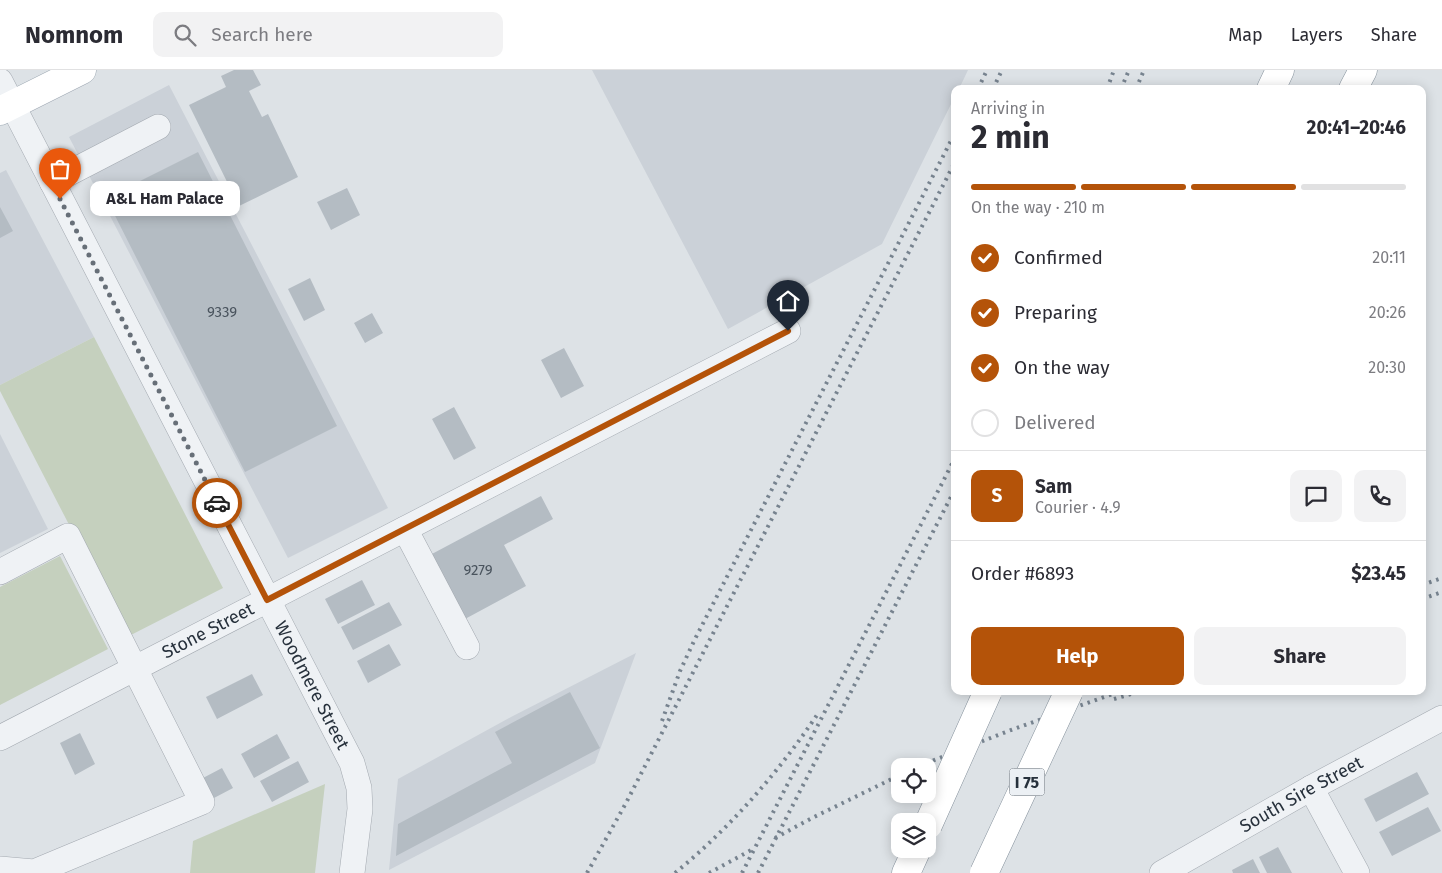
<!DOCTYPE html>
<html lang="en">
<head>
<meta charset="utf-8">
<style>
  :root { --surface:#fff; --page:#f2f2f3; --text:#2b2b33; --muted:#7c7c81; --line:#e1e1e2; --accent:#b45309 }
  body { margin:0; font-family:"Fira Sans",sans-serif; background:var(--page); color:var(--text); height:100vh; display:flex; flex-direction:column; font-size:19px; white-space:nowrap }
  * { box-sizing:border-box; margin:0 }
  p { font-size:16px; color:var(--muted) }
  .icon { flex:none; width:28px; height:28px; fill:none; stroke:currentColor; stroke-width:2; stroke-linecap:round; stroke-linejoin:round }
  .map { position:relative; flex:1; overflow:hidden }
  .sheet { position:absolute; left:951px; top:15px; width:475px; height:610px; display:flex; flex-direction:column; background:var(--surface); border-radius:10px; box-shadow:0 2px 12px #0003 }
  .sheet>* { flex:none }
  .buttons { position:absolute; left:891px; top:688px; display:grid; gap:10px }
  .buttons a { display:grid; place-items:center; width:45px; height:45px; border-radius:10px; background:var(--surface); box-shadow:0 2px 12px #0003; font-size:25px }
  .pin { position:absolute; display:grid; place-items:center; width:42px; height:42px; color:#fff; margin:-51px -21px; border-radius:50% 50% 50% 0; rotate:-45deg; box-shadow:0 0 5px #0007 }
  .pin .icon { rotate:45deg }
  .courier { position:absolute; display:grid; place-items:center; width:50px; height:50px; margin:-25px; border:4px solid #b45309; border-radius:50%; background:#fff; color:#222; box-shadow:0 1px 6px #0007 }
  .bubble { position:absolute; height:35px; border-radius:10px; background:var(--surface); box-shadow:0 2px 12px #0003; font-size:16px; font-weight:700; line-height:35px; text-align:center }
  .overview em { font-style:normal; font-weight:700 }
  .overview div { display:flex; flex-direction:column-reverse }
  .overview { display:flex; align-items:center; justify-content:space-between; height:85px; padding:0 20px }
  h1 { font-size:32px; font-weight:700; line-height:38px }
  .bar { display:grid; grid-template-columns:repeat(4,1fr); gap:8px 5px; align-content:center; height:60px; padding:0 20px }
  .bar i { height:6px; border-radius:4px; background:var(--line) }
  .bar .selected { background:var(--accent) }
  .bar p { grid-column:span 4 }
  .line { display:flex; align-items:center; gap:12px; padding:0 20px; border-top:1px solid var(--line) }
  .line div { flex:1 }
  .round { display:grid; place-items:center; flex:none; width:52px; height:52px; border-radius:10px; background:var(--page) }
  ol { padding:0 20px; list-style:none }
  li { display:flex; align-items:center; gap:15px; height:55px }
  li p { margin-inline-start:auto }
  li .icon { padding:5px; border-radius:50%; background:var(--accent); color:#fff; stroke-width:4 }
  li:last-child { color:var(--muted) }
  li i { width:28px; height:28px; border:2px solid var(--line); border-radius:50% }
  .action { display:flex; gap:10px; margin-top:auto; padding:10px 20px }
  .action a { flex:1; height:58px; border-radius:10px; background:var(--accent); color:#fff; font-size:20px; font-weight:700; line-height:58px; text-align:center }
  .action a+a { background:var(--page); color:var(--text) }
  header { display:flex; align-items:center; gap:30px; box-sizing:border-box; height:70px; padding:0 25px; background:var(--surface); border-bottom:1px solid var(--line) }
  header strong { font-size:24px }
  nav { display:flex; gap:28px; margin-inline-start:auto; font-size:18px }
  .search { width:350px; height:45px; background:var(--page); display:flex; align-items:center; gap:12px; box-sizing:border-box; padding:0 18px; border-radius:10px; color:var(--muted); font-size:19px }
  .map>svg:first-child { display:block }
  .built { fill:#cbd1d8 }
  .green { fill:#c5d0be }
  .building { fill:#b4bcc3 }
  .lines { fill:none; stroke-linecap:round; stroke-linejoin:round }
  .minor-casing { stroke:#a3a9b0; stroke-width:26 }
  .major-casing { stroke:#9da8b2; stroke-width:29 }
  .highway-casing { stroke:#85919c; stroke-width:29 }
  .minor { stroke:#eff2f5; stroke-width:25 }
  .major { stroke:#fff; stroke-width:28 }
  .highway { stroke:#fff; stroke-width:28 }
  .rail { stroke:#77838f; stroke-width:4; stroke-dasharray:2.5 5; stroke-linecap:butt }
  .highway-bridge-casing { stroke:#85919c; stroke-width:29; stroke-linecap:butt }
  .highway-bridge { stroke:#fff; stroke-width:28 }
  .done { stroke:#676f78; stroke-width:5; stroke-dasharray:0 9 }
  .route { stroke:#b45309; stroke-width:6 }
  .labels { text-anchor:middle; stroke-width:4; stroke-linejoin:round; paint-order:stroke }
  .number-label { font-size:15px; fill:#4a545e }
  .shield { fill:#ecf0f4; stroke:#626a73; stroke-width:1 }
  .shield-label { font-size:16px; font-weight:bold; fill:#27313c }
  .street-label { font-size:18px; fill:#27313c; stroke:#ecf0f4 }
</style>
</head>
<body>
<header>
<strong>Nomnom</strong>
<div class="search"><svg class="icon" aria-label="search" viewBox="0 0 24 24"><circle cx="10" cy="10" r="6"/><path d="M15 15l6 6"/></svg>Search here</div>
<nav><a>Map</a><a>Layers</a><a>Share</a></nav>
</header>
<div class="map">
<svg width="1442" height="803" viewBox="0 0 1442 803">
  <rect width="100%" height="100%" fill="#dde2e6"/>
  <path class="built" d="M592 0H968L959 19H955V26L882 174 728 259Z
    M169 15 388 438 288 488 69 67Z
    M6 100 94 267 0 315V103Z
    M0 364 48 459 0 483Z
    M636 583 595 693 389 800 398 709 511 647Z"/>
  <path class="green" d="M94 267 223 518 127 567 0 321V315Z
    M60 486 108 579 0 635V517Z
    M325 714 315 803H190L193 771Z"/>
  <path class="building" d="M234 0H253L261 15 249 21 262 47 268 44 298 107 239 136 189 35 226 17 221 6Z
    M198 82 337 356 245 402 106 128Z
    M347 118 360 145 331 160 317 132Z
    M0 137 13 161 0 168Z
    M310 208 325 240 304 251 288 219Z
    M372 243 383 263 365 273 354 253Z
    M564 278 584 316 561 328 541 290Z
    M454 337 476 378 454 390 432 349Z
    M541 426 553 449 504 475 526 516 465 549 430 485Z
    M362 510 375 535 338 554 325 529Z
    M389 532 402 555 353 580 341 557Z
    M389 574 401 595 368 613 357 591Z
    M252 604 263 625 217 649 206 627Z
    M570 622 600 678 396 786 398 754 512 693 495 662Z
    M80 663 95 694 75 705 60 673Z
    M277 664 290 688 254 708 241 684Z
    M298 691 309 712 272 732 260 711Z
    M222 698 233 718 214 728 203 708Z
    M1417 702 1429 724 1376 752 1364 729Z
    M1428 737 1441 761 1392 786 1379 762Z
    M1278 777 1292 803H1267L1259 787Z
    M1253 789 1260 803H1233L1232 800Z"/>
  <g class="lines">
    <defs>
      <g id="minor">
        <path id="s1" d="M0 11 352 693 359 718 360 739 352 803"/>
        <path d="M52 112 158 57"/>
        <path d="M405 459 467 577"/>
        <path d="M0 502 68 466 202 732 34 802 0 799"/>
        <path id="s2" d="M0 668 788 261"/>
        <path d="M1311 718 1357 803"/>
        <path id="s3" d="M1162 803 1311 718 1442 648"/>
      </g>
      <path id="major" d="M0 41 82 0"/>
      <path id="highway" d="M1271 19 1280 0
        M1353 19 1363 0
        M906 803 917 779"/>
    </defs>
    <use href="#minor" class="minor-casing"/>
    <use href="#major" class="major-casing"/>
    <use href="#highway" class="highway-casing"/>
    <use href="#minor" class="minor"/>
    <use href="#major" class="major"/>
    <use href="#highway" class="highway"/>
    <path class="rail" d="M978 19 987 0
      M993 19 1002 0
      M1107 19 1114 0
      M1121 19 1129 0
      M1136 19 1144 0
      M1422 515 1442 508
      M1422 529 1442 522
      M1114 629 1142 621
      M662 651 680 601 695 569 955 63
      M919 696 1011 660 1121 621
      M775 768 812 748 900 705
      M587 803 626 733 955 92
      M675 803C730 758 779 702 819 642
      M709 803 755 778
      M742 803 955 388
      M758 803 955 419"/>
    <defs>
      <path id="highway-bridge" d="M928 755 988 621
        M984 803 1069 621"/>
    </defs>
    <use href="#highway-bridge" class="highway-bridge-casing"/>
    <use href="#highway-bridge" class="highway-bridge"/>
  </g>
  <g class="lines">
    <path class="done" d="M60 129 217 433"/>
    <path class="route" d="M217 433 267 530 788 261"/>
  </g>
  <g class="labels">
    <g class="number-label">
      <text x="222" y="247">9339</text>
      <text x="478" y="505">9279</text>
    </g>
    <rect class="shield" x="1009.5" y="698.5" width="35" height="27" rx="4"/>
    <g class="shield-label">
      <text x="1027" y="718">I 75</text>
    </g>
    <g class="street-label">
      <text dy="6" stroke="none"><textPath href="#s2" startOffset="234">Stone Street</textPath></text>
      <text dy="6" stroke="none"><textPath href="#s1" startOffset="680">Woodmere Street</textPath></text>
      <text dy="6" stroke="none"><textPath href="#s3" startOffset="160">South Sire Street</textPath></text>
    </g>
  </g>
</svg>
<div class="buttons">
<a><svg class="icon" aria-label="locate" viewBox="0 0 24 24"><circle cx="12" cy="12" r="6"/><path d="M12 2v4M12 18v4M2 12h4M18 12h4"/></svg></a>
<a><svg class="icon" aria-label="layers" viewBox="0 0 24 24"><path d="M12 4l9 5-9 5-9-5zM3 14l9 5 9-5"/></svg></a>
</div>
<div class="pin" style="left:60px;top:129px;background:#ea580c"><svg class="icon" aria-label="bag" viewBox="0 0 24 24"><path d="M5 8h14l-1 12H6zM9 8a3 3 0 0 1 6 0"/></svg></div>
<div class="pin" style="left:788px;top:261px;background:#1f2937"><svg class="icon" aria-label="home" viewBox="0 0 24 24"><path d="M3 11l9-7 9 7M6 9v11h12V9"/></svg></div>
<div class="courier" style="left:217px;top:433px"><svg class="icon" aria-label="car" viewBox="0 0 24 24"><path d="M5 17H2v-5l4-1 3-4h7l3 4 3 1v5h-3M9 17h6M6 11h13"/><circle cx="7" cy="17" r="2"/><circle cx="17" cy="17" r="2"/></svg></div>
<div class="bubble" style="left:90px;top:111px;width:150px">A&amp;L Ham Palace</div>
<section class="sheet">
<div class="overview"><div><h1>2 min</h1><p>Arriving in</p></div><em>20:41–20:46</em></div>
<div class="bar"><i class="selected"></i><i class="selected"></i><i class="selected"></i><i></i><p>On the way · 210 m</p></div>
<ol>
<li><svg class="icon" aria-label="check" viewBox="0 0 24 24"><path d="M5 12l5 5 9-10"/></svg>Confirmed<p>20:11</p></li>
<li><svg class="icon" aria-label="check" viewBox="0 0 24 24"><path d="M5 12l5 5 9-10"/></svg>Preparing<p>20:26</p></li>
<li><svg class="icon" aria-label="check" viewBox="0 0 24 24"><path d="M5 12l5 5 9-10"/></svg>On the way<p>20:30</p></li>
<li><i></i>Delivered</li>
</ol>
<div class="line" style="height:90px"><b class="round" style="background:var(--accent);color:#fff">S</b><div><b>Sam</b><p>Courier · 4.9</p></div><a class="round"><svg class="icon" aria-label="chat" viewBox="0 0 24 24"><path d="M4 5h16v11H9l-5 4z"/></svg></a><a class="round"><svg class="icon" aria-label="phone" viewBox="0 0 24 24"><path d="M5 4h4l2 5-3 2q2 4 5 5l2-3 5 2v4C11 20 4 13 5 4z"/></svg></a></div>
<div class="line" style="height:65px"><div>Order #6893</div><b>$23.45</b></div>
<div class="action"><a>Help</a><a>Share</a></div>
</section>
</div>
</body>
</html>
